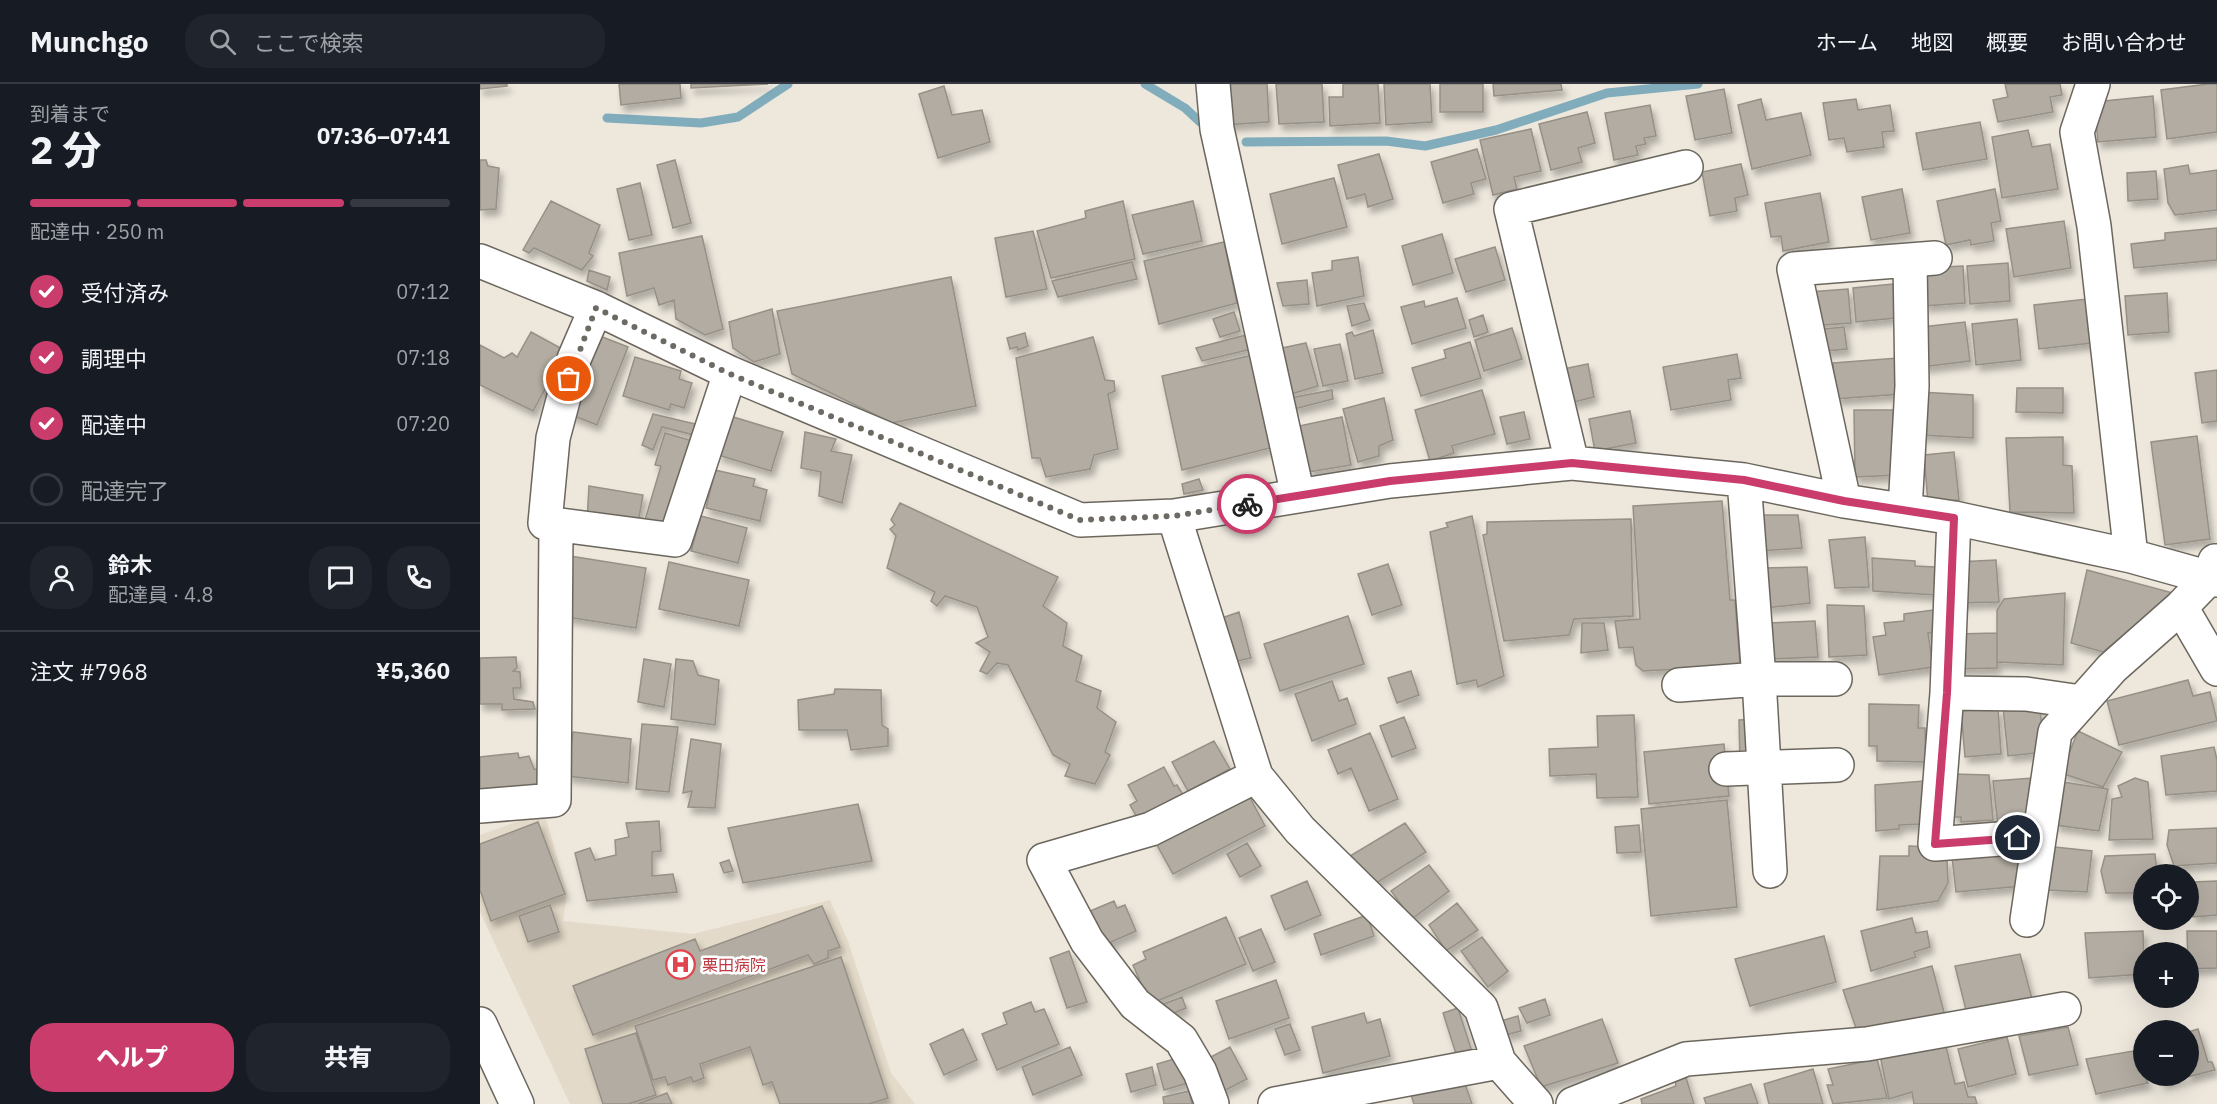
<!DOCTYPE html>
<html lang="ja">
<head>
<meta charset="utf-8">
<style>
  :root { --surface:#171b24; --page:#20242c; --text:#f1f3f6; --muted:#9ea1a6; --line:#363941; --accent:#c93c6c }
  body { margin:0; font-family:"IBM Plex Sans","Noto Sans JP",sans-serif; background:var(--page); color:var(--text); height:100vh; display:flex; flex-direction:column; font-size:22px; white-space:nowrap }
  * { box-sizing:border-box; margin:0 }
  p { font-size:20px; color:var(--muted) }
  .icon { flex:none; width:33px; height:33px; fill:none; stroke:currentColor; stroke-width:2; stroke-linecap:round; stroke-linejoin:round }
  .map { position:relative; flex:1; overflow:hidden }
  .details { display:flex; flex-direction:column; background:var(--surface); width:480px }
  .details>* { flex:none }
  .controls { position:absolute; left:1653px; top:780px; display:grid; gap:12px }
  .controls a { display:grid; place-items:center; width:66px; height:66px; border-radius:50%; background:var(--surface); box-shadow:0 6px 24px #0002; font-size:30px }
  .pin { position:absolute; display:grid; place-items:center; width:51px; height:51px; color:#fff; margin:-26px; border:3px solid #fff; border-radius:50%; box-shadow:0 2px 6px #0007 }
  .courier { position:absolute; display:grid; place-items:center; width:60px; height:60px; margin:-30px; border:4px solid #c93c6c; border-radius:50%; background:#fff; color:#222; box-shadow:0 2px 8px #0007 }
  .summary em { font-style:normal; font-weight:800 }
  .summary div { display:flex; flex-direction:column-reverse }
  .summary { display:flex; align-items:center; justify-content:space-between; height:102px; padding:0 30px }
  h1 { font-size:39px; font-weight:800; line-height:45px }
  .bar { display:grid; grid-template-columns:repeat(4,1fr); gap:9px 6px; align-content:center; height:72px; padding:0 30px }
  .bar i { height:8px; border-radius:4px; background:var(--line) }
  .bar .active { background:var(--accent) }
  .bar p { grid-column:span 4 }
  .line { display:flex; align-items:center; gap:15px; padding:0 30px; border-top:2px solid var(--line) }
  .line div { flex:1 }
  .round { display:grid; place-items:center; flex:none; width:63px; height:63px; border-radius:24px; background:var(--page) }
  ol { padding:0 30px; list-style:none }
  li { display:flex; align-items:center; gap:18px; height:66px }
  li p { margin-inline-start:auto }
  li .icon { padding:6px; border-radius:50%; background:var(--accent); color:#fff; stroke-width:4 }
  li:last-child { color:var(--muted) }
  li i { width:33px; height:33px; border:3px solid var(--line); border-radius:50% }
  .action { display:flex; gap:12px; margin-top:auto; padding:12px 30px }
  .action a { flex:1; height:69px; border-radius:24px; background:var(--accent); color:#fff; font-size:24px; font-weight:800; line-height:69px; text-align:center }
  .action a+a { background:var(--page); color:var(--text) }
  header { display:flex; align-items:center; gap:36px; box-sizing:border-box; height:84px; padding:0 30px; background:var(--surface); border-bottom:2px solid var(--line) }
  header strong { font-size:28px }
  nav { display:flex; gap:33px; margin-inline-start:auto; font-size:21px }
  .search { width:420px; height:54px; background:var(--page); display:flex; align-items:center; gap:15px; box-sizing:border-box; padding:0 21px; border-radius:24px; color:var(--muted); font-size:22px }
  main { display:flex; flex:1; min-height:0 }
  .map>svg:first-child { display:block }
  .built { fill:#e4dac9 }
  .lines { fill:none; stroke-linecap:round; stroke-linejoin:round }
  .stream { stroke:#80acbc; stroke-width:9 }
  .building { fill:#b2aca2; stroke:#969087; stroke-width:1.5; filter:url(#shadow) }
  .minor-casing { stroke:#6c675e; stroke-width:36 }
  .minor { stroke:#fff; stroke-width:33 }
  .done { stroke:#6d6a63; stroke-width:6; stroke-dasharray:0 10.8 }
  .route { stroke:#c93c6c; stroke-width:8 }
  .labels { text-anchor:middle; stroke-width:5; stroke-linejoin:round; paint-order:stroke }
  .health-label { font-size:16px; fill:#be3a42; stroke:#fff; text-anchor:start }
</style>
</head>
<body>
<header>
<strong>Munchgo</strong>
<div class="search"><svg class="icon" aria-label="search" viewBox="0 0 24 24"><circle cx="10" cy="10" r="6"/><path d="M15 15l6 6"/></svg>ここで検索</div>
<nav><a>ホーム</a><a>地図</a><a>概要</a><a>お問い合わせ</a></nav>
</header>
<main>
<section class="details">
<div class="summary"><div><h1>2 分</h1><p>到着まで</p></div><em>07:36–07:41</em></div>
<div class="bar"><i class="active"></i><i class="active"></i><i class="active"></i><i></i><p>配達中 · 250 m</p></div>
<ol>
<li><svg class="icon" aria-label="check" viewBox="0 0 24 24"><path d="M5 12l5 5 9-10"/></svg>受付済み<p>07:12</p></li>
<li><svg class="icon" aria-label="check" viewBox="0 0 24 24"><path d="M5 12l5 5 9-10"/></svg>調理中<p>07:18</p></li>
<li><svg class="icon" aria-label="check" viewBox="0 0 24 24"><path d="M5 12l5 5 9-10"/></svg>配達中<p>07:20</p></li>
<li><i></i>配達完了</li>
</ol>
<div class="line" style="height:108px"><a class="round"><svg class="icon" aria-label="person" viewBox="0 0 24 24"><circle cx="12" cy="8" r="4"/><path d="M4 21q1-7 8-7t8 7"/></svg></a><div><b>鈴木</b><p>配達員 · 4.8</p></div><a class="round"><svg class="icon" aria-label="chat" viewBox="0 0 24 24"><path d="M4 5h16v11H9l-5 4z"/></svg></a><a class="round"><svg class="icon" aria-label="phone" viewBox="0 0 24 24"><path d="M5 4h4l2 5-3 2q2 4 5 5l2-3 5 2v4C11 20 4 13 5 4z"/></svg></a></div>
<div class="line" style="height:78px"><div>注文 #7968</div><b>¥5,360</b></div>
<div class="action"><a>ヘルプ</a><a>共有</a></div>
</section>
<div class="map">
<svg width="1737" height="1020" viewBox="0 0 1737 1020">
  <defs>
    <filter id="shadow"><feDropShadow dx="3.5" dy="6" stdDeviation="3" flood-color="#0004"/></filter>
  </defs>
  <rect width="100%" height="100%" fill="#ede7dc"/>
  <path class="built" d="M64 728 87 808 83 837 213 850 350 816 368 857 411 989 435 1020H90L0 828V751Z"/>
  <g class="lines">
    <path class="stream" d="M665 0 705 24 720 38
      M127 34 221 39 258 33 308 0
      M766 58 906 57 945 62 1016 46 1127 9 1218 0"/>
  </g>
  <path class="building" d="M0 0H27V2L0 5Z
    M139 0H200L201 14 141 21Z
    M211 0H288L211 4Z
    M741 0H787L789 38 743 41Z
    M796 0H842L844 38 799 40Z
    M863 0H898L900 39 850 42 849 13H863Z
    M904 0H950L952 38 906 41Z
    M960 0H1003V28H960Z
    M1013 0H1081L1082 6 1014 12Z
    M1525 0H1580L1582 11 1570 13 1573 28 1518 38 1513 16 1528 13Z
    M1728 0H1737V48L1687 55 1681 6Z
    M464 2 472 31 502 26 510 58 458 74 439 10Z
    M1244 5 1252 49 1215 56 1206 12Z
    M1673 12 1676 53 1618 58 1614 18Z
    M1281 15 1286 36 1321 29 1331 71 1272 85 1258 21Z
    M1376 15 1378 26 1410 21 1414 47 1402 48 1404 63 1367 68 1364 54 1349 56 1343 19Z
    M1170 21 1176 52 1164 54 1166 60 1156 62 1158 71 1134 76 1125 29Z
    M1107 28 1115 59 1098 64 1102 78 1071 86 1059 40Z
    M1500 38 1507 75 1443 86 1436 49Z
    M1051 45 1061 87 1034 93 1037 105 1013 111 1000 56Z
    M1548 46 1552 63 1570 60 1578 105 1522 114 1512 53Z
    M997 65 1006 95 991 99 994 110 963 119 951 78Z
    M899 70 913 115 888 123 885 110 867 115 858 81Z
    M0 76H6L8 82 19 84 16 125 0 126Z
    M195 76 211 139 193 144 177 81Z
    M1261 80 1268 111 1255 114 1257 127 1230 132 1222 88Z
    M1708 81 1710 90 1737 86V126L1695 131 1688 119 1684 85Z
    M1676 87 1678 115 1648 117 1647 89Z
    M854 94 867 143 802 160 790 110Z
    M160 99 172 151 149 156 137 105Z
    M1422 105 1430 149 1391 156 1382 113Z
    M1515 105 1521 137 1511 139 1514 157 1491 161 1490 156 1466 161 1457 117Z
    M1340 109 1349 158 1303 167 1301 152 1291 153 1285 119Z
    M71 117 120 141 109 169 113 172 102 186 54 164 49 169 43 166Z
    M643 117 655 175 571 194 557 147 606 134 605 127Z
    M713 117 722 157 663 170 652 131Z
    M1584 137 1591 184 1534 193 1526 145Z
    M1737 144V176L1654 184 1651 160 1685 156V149Z
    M553 147 567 205 526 213 515 154Z
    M962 150 973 189 933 201 922 162Z
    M222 152 243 245 225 251 196 235 194 216 179 221 174 204 147 212 139 169Z
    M744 158 757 219 679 240 664 177Z
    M1015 163 1025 196 986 208 975 175Z
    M878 173 884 212 837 222 832 189 852 186V177Z
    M652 178 657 195 578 213 572 197Z
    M1528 179 1530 217 1490 220 1487 182Z
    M1483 182 1485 219 1444 222 1442 184Z
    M109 186 130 193 127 206 107 197Z
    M471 193 496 322 412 339 312 290 297 227Z
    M827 196 829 220 803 222 797 199Z
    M1413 200 1416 234 1376 238 1373 204Z
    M1368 205 1371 239 1331 242 1328 208Z
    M1687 209 1689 248 1648 251 1645 212Z
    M977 214 986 244 932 260 921 223 944 217 945 223Z
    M1607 215 1612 259 1559 265 1554 221Z
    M884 219 890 236 872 242 867 222Z
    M292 225 300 270 274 278 253 264 249 238Z
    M754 228 760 247 740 253 733 235Z
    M1003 231 1008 248 994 253 989 236Z
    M1537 235 1541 276 1496 281 1492 240Z
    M1485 238 1490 277 1442 283V243Z
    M1364 243 1367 265 1336 268 1333 246Z
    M1032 244 1042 275 1004 287 995 256Z
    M893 246 903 289 875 295 866 250 872 248 874 252Z
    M51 248 86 267 53 327 0 301V261L24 274 32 269 37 273Z
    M545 249 548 262 538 266 537 263 530 265 527 254Z
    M766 251 772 265 722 277 716 264Z
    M120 252 148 263 117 341 89 330Z
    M613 253 625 296 634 297 635 307 628 310 638 365 614 371 610 385 566 393 560 374H552L536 274Z
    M990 258 1001 294 941 312 932 284 966 274 964 266Z
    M826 259 838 302 808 311 797 265Z
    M860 260 868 297 843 302 834 265Z
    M1257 270 1261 294 1248 296 1251 316 1191 326 1183 283Z
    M773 271 790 364 702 386 682 292Z
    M155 273 201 287 199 295 212 299 204 324 191 320 189 326 143 312Z
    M1418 274 1421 310 1355 315 1353 279Z
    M1108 280 1114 313 1090 319 1083 285Z
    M1737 286V337L1722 339 1715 289Z
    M1537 304H1583V329L1536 328Z
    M852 306 853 315 814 325 810 314Z
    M1002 306 1015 350 972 362 974 369 950 377 935 326Z
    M1439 308 1493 311V354L1440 351Z
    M904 314 913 356 899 362V372L878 378 863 325Z
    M1374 326H1419L1421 391 1375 393Z
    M1150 327 1156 359 1115 367 1109 335Z
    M1044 328 1050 355 1027 360 1020 333Z
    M173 330 224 342 222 353 182 343 173 366 162 361Z
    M250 332 303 348 291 387 238 371Z
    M862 333 871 381 829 388 819 342Z
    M325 348 356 355 351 367 372 371 362 419 339 412 341 388 321 384Z
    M185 349 223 360 191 444 165 436 181 382 175 381Z
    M1717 352 1730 455 1685 461 1671 358Z
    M1583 353V381L1592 382 1594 429 1530 428 1526 354Z
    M1474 368 1479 416 1448 419 1444 371Z
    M235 386 275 395 273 402 287 406 280 437 226 424Z
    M719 395 723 406 704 410 702 400Z
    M109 402 163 411 157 445 107 438Z
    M1242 417 1250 516H1255L1260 582 1163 587 1156 581 1153 563 1139 564 1135 537 1160 535 1153 422Z
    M420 419 578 493 563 522 587 539 583 562 602 572 596 597 621 607 617 624 636 638 625 668 630 671 615 700 585 692 590 680 573 671 528 581 517 579 507 590 500 587 510 568 496 559 508 553 497 523 465 512 457 522 451 517 455 508 407 484 416 452 410 445 415 441 411 436Z
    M1275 431H1318L1322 464 1280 467Z
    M221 432 267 444 258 479 211 467Z
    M992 432 1024 592 998 603 996 596 977 600 950 448 968 443 966 439Z
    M1151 435 1153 532 1094 535 1089 551 1024 557 1003 451 1007 450V438Z
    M1385 453 1389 503 1355 504 1349 456Z
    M90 472 166 484 156 544 80 532Z
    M1392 474 1435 477V482L1455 483V511L1393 507Z
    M1516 476 1519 518 1478 519 1476 478Z
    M189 478 269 496 259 542 179 525Z
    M908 480 922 521 892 531 878 490Z
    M1327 483 1330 519 1286 524 1282 484Z
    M1607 486 1693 509 1623 568 1591 559Z
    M1585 509 1583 581 1517 578V526L1524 515Z
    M1347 521 1384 522 1387 571 1349 573Z
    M1453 526 1456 548 1448 549 1453 583 1399 591 1393 553 1406 551 1404 539 1424 537V530Z
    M759 528 771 574 753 578 736 536Z
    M868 532 884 580 800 607 784 560Z
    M1335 537 1338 573 1291 575 1289 539Z
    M1102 539H1124L1128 566 1101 569Z
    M1517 549V584L1477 585 1476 550Z
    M36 573 37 584 33 587 40 588 41 604H33L34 615 53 618 55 625 22 626V620H0V574Z
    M164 575 191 580 184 623 158 618Z
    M196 575 213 577 218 591 239 596 235 641 191 635Z
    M931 587 939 611 917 619 908 594Z
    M1708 596 1713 612 1730 608 1737 637 1639 661 1627 617Z
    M852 597 859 617 867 614 876 640 832 657 815 610Z
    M355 605 401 606 402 641 408 645V662L371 666 367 646H319L318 616 354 610Z
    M1559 619 1565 668 1528 672 1523 623Z
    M1389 620 1439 621 1438 644H1445L1446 678 1397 677V662H1389Z
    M1518 624 1521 670 1485 673 1481 627Z
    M1154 631 1158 713 1117 714 1116 690 1070 692 1069 665 1118 663 1117 632Z
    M924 633 936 664 912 673 900 642Z
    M1276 635 1278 679 1260 680 1259 636Z
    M162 640 198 643 189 708 156 705Z
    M1598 647 1642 668 1623 703 1581 689Z
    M93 648 151 655 148 699 87 692Z
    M890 649 918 715 889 727 871 684 858 690 848 666Z
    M211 655 241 660 235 724 208 723 212 707 203 709Z
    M734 657 750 685 708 707 692 678Z
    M1244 660 1249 712 1169 720 1164 668Z
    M1734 663 1737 676V707L1686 711 1681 672Z
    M38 669 39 674 49 672 54 685 62 686 60 710 0 714V673Z
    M684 683 694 702 697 701 705 714 659 737 650 721 657 717 648 701Z
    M1471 690 1509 691 1513 736 1481 738V733H1473Z
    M1553 694 1555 740 1518 742 1513 697Z
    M1655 694 1668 698 1673 755 1629 756 1632 715 1642 713 1638 702Z
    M1444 697 1445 740 1419 741V745L1396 747 1395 701Z
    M1583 698 1628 705 1619 747 1575 741Z
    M766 706 785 742 693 790 673 754Z
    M1247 716 1257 823 1171 832 1161 725Z
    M378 720 392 777 263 799 248 744Z
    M179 737 181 767 172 768V792L193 790 197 808 107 817 95 769 110 764 115 776 136 771 135 756 149 753 146 739Z
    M58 738 85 810 11 837 0 806V760Z
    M925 739 946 768 890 803 870 772Z
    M1159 741 1161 768 1137 769 1135 743Z
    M1737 744V779L1694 782 1687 761 1689 746Z
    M767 759 781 782 760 793 747 770Z
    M1539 759 1543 802 1476 808 1471 764Z
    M1429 762 1450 763 1456 776H1467L1468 799 1458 817 1397 826 1400 772H1429Z
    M1565 762 1612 767 1607 808 1567 806Z
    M1675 770 1677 790H1664V809H1626L1621 787 1625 772Z
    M249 776 253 787 244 789 240 779Z
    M949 781 969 807 932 835 911 807Z
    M827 797 841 831 805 846 791 812Z
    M1737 797V831L1713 833 1712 798Z
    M634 817 637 824 645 821 656 847 631 858 633 862 624 865 608 828Z
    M977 819 998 846 966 867 949 841Z
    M70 821 79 848 48 858 39 832Z
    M342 822 360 863 348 867V874L334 880 328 871 113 951 93 902 215 855 220 867Z
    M887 831 894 852 841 871 834 850Z
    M746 833 766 880 670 920 653 881 666 875 663 868Z
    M1432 834 1436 849 1447 847 1450 863 1434 868 1436 873 1391 887 1381 847Z
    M781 845 795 878 773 887 759 854Z
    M1663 847 1664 890 1609 894 1605 849Z
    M1707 847H1737V884L1708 885Z
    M1344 852 1356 898 1270 922 1255 875Z
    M1002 853 1028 887 1008 903 981 867Z
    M589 867 607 918 587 924 570 874Z
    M1540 870 1554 922 1489 938 1475 882Z
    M361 873 408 1014 389 1020H300L292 998 283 1001 270 963 220 980 224 994 213 998 211 993 188 1001 185 993 173 996 155 942Z
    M1452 882 1465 932 1379 953 1363 906Z
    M796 896 809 934 749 955 736 917Z
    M702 913 706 924 685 933 681 921Z
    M1065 915 1070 931 1047 939 1039 924Z
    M551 918 555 928 564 925 579 960 517 986 502 950 527 940 523 929Z
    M978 924 993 971 978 976 963 929Z
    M884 929 887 939 900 935 910 972 843 989 832 943Z
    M1038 932 1041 947 1025 951 1021 937Z
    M1122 935 1138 979 1061 1003 1044 962Z
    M810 940 820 966 805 971 795 945Z
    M1588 943 1598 981 1549 991 1539 952Z
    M483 945 497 976 464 991 450 960Z
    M1718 945 1728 978H1732L1735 986 1683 999 1681 992H1708V948Z
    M156 949 176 1011 148 1020H123L105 965Z
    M1527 953 1536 990 1488 1003 1478 965Z
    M1465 958 1475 1000 1484 998 1488 1013H1495L1497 1020H1434L1432 1008 1409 1015 1400 971Z
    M590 963 602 991 553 1011 542 983Z
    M750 963 767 995 738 1010 721 978Z
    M1659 966 1664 992 1668 999 1616 1010 1606 975Z
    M701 973 708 999 684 1006 677 980Z
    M1397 975 1407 1014 1353 1020 1347 1001H1353L1348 985Z
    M672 983 676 1001 651 1008 646 990Z
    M1333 985 1343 1020H1289L1284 1000Z
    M1204 987 1214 1020H1162L1161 1015 1196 1002 1194 990Z
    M984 997 992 1020H934L931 1011Z
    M1271 1000 1278 1020H1226L1224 1014Z
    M709 1007 712 1020H684L683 1013Z
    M187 1009 192 1020H158Z"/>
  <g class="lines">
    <defs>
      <path id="minor" d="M733 0 737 45 818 412
        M1613 0 1597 48 1614 142 1651 472
        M0 177 116 224 250 289 600 436 694 432 910 397 1092 379 1264 396 1364 417 1474 434 1651 472 1737 496
        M116 224 94 275 73 354 65 439 195 456 250 289
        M1092 379 1031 125 1206 83
        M1264 396 1279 595 1290 787
        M1364 417 1314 185 1455 174
        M1425 426 1432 302 1430 177
        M694 432 776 692 820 746 1001 924 1019 978 1056 1020
        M1474 434 1467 609 1455 760 1559 752
        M1701 523 1737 585
        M1199 601 1279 595H1355
        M1467 609 1546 610 1601 618
        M1246 685 1357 681
        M0 722 74 716 76 441
        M1547 836 1575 648 1632 584 1701 523 1730 493 1735 477
        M0 940 37 1020
        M732 1020 720 988 701 956 655 920 607 857 564 776 671 745 776 692
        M795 1020 1019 978
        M1093 1020 1206 975 1387 960 1584 925"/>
    </defs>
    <use href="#minor" class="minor-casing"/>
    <use href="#minor" class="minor"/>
  </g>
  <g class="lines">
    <path class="done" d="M89 295 116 224 250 290 600 436 694 432 767 420"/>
    <path class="route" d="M767 420 910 397 1092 379 1264 396 1364 417 1474 434 1467 609 1455 760 1538 754"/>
  </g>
  <defs>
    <symbol id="hospital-ring" viewBox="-11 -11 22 22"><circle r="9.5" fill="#fff" stroke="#e0444e" stroke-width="1.5"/><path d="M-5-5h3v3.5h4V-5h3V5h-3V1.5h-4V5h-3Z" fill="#e0444e"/></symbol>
  </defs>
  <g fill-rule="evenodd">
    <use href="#hospital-ring" x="184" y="864" width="33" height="33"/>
  </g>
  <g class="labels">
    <g class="health-label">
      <text x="222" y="887">栗田病院</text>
    </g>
  </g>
</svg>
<div class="controls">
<a><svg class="icon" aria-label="locate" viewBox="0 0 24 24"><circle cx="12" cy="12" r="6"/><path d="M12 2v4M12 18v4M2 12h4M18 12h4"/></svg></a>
<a>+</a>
<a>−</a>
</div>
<div class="pin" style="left:89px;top:295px;background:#ea580c"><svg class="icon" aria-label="bag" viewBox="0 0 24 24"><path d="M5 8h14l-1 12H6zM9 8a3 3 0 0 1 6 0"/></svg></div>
<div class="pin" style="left:1538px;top:754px;background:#1f2937"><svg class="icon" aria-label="home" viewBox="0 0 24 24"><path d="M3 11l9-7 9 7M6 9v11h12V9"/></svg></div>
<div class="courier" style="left:767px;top:420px"><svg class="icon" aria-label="bike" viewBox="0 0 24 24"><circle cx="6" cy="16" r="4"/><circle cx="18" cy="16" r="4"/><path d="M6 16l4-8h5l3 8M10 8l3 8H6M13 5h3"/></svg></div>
</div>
</main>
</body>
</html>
